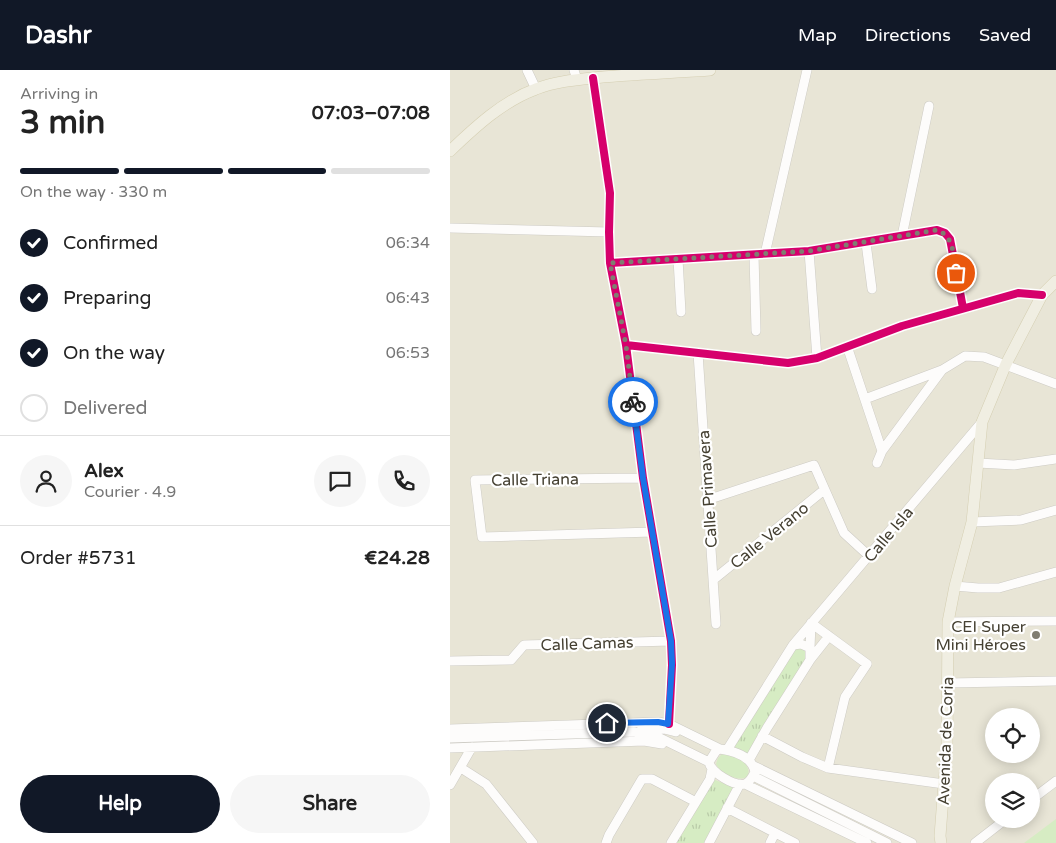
<!DOCTYPE html>
<html lang="en">
<head>
<meta charset="utf-8">
<style>
  :root { --surface:#fff; --page:#f6f6f6; --text:#222; --muted:#767676; --line:#e0e0e0; --accent:#111827 }
  body { margin:0; font-family:"Varela Round",sans-serif; background:var(--page); color:var(--text); height:100vh; display:flex; flex-direction:column; font-size:19px; white-space:nowrap }
  * { box-sizing:border-box; margin:0 }
  p { font-size:16px; color:var(--muted) }
  .icon { flex:none; width:28px; height:28px; fill:none; stroke:currentColor; stroke-width:2; stroke-linecap:round; stroke-linejoin:round }
  .map { position:relative; flex:1; overflow:hidden }
  .drawer { display:flex; flex-direction:column; background:var(--surface); width:450px }
  .drawer>* { flex:none }
  .buttons { position:absolute; left:535px; top:638px; display:grid; gap:10px }
  .buttons a { display:grid; place-items:center; width:55px; height:55px; border-radius:50%; background:var(--surface); box-shadow:0 2px 12px #0003; font-size:25px }
  .pin { position:absolute; display:grid; place-items:center; width:42px; height:42px; color:#fff; margin:-21px; border:2px solid #fff; border-radius:50%; box-shadow:0 1px 5px #0007 }
  .courier { position:absolute; display:grid; place-items:center; width:50px; height:50px; margin:-25px; border:4px solid #1a73e8; border-radius:50%; background:#fff; color:#222; box-shadow:0 1px 6px #0007 }
  .headline em { font-style:normal; font-weight:700 }
  .headline div { display:flex; flex-direction:column-reverse }
  .headline { display:flex; align-items:center; justify-content:space-between; height:85px; padding:0 20px }
  h1 { font-size:32px; font-weight:700; line-height:38px }
  .bar { display:grid; grid-template-columns:repeat(4,1fr); gap:8px 5px; align-content:center; height:60px; padding:0 20px }
  .bar i { height:6px; border-radius:4px; background:var(--line) }
  .bar .current { background:var(--accent) }
  .bar p { grid-column:span 4 }
  .line { display:flex; align-items:center; gap:12px; padding:0 20px; border-top:1px solid var(--line) }
  .line div { flex:1 }
  .round { display:grid; place-items:center; flex:none; width:52px; height:52px; border-radius:26px; background:var(--page) }
  ol { padding:0 20px; list-style:none }
  li { display:flex; align-items:center; gap:15px; height:55px }
  li p { margin-inline-start:auto }
  li .icon { padding:5px; border-radius:50%; background:var(--accent); color:#fff; stroke-width:4 }
  li:last-child { color:var(--muted) }
  li i { width:28px; height:28px; border:2px solid var(--line); border-radius:50% }
  .primary-button { display:flex; gap:10px; margin-top:auto; padding:10px 20px }
  .primary-button a { flex:1; height:58px; border-radius:30px; background:var(--accent); color:#fff; font-size:20px; font-weight:700; line-height:58px; text-align:center }
  .primary-button a+a { background:var(--page); color:var(--text) }
  header { display:flex; align-items:center; gap:30px; box-sizing:border-box; height:70px; padding:0 25px; background:var(--accent); color:#fff }
  header strong { font-size:24px }
  nav { display:flex; gap:28px; margin-inline-start:auto; font-size:18px }
  main { display:flex; flex:1; min-height:0 }
  .map>svg:first-child { display:block }
  .residential { fill:#e8e5d6; fill-rule:evenodd }
  .green { fill:#d6ecc3 }
  .park { fill:url(#park-tufts) }
  .lines { fill:none; stroke-linecap:round; stroke-linejoin:round }
  .minor-casing { stroke:#cdcbc4; stroke-width:10 }
  .major-casing { stroke:#d4ceb1; stroke-width:12 }
  .minor { stroke:#fdfcfb; stroke-width:9 }
  .major { stroke:#f0eee2; stroke-width:11 }
  .cycleway-casing { stroke:#fff; stroke-width:11 }
  .cycleway { stroke:#d6006c; stroke-width:8 }
  .done { stroke:#807d71; stroke-width:5; stroke-dasharray:0 9 }
  .route { stroke:#1a73e8; stroke-width:6 }
  .poi-dot { fill:#807d71; stroke:#fff; stroke-width:2 }
  .labels { text-anchor:middle; stroke-width:4.5; stroke-linejoin:round; paint-order:stroke }
  .street-label { font-size:16px; fill:#454032; stroke:#fff }
  .poi-label { font-size:16px; fill:#454032; stroke:#fff; text-anchor:end }
</style>
</head>
<body>
<header>
<strong>Dashr</strong>
<nav><a>Map</a><a>Directions</a><a>Saved</a></nav>
</header>
<main>
<section class="drawer">
<div class="headline"><div><h1>3 min</h1><p>Arriving in</p></div><em>07:03–07:08</em></div>
<div class="bar"><i class="current"></i><i class="current"></i><i class="current"></i><i></i><p>On the way · 330 m</p></div>
<ol>
<li><svg class="icon" aria-label="check" viewBox="0 0 24 24"><path d="M5 12l5 5 9-10"/></svg>Confirmed<p>06:34</p></li>
<li><svg class="icon" aria-label="check" viewBox="0 0 24 24"><path d="M5 12l5 5 9-10"/></svg>Preparing<p>06:43</p></li>
<li><svg class="icon" aria-label="check" viewBox="0 0 24 24"><path d="M5 12l5 5 9-10"/></svg>On the way<p>06:53</p></li>
<li><i></i>Delivered</li>
</ol>
<div class="line" style="height:90px"><a class="round"><svg class="icon" aria-label="person" viewBox="0 0 24 24"><circle cx="12" cy="8" r="4"/><path d="M4 21q1-7 8-7t8 7"/></svg></a><div><b>Alex</b><p>Courier · 4.9</p></div><a class="round"><svg class="icon" aria-label="chat" viewBox="0 0 24 24"><path d="M4 5h16v11H9l-5 4z"/></svg></a><a class="round"><svg class="icon" aria-label="phone" viewBox="0 0 24 24"><path d="M5 4h4l2 5-3 2q2 4 5 5l2-3 5 2v4C11 20 4 13 5 4z"/></svg></a></div>
<div class="line" style="height:65px"><div>Order #5731</div><b>€24.28</b></div>
<div class="primary-button"><a>Help</a><a>Share</a></div>
</section>
<div class="map">
<svg width="606" height="773" viewBox="0 0 606 773">
  <defs>
    <pattern id="park-tufts" width="24" height="20" patternUnits="userSpaceOnUse" patternTransform="scale(1.25)"><rect width="24" height="20" fill="#d6ecc3"/><path d="M3 7l-1-3M5 7V3M7 7l1-3M15 17l-1-3M17 17v-4M19 17l1-3" fill="none" stroke="#b9cba8"/></pattern>
  </defs>
  <rect width="100%" height="100%" fill="#efede6"/>
  <path class="residential" d="M0 0H606V753L577 773H0ZM544 646H581V684H544ZM544 711H581V749H544Z"/>
  <path class="green" d="M272 684C302 683 310 720 278 705 272 703 269 700 266 694L268 688Z
    M606 749V773H574Z"/>
  <path class="park" d="M349 578 357 581 356 589 298 685 282 676 344 580Z
    M263 709 282 717 283 719 255 773H224Z"/>
  <g class="lines">
    <defs>
      <path id="minor" d="M77 0 86 19
        M124 0 127 10
        M143 8 160 123 159 162 160 193 176 275 193 408 221 571 222 595 219 654
        M0 158 159 162
        M452 166 479 36
        M416 173 422 219
        M359 181 367 288
        M315 184 357 0
        M304 185 306 261
        M228 189 231 242
        M160 193 359 181 487 160 495 163 500 169 513 238
        M176 275 338 293 367 288 452 256 568 223 592 225
        M397 276 432 381 427 393
        M248 283 266 554
        M415 329 492 300
        M432 381 492 300 515 286 534 287 606 314
        M528 393 564 395 606 389
        M193 408 25 410 32 467 203 462
        M257 430 364 395 394 463 419 486
        M522 452 571 450 606 440
        M263 510 374 420
        M505 516 528 518H549L606 502
        M498 552 606 551
        M361 553 417 594 395 627 378 698
        M343 575 532 352
        M360 578 361 553
        M360 590 379 566
        M0 591 61 590 74 575 221 571
        M498 613 606 611
        M0 659 208 652 219 654 270 679
        M191 660 214 659 226 662
        M312 666 352 687 378 698 494 714
        M0 668 184 662 210 668 259 692
        M0 678 194 671 212 674
        M270 679C284 681 302 686 305 702 303 706 300 712 295 714 285 717 260 702 259 692L266 681Z
        M277 680 343 575 351 574 360 578V590L317 658 299 690
        M304 696 462 773
        M11 698 36 714 83 773
        M303 706 437 773
        M295 714 417 773
        M0 715 22 677
        M581 730 606 711
        M277 738 345 773
        M156 773 159 765 192 709H202L246 732
        M221 773 260 709 262 699
        M259 773 290 714
        M320 773 325 763
        M525 773 556 749"/>
      <path id="major" d="M0 81C25 57 53 31 86 19 104 12 123 10 142 8 181 4 220 3 260 0
        M491 773 490 766 497 676 498 552 505 516 522 452 532 352 556 294 592 225 606 211"/>
    </defs>
    <use href="#minor" class="minor-casing"/>
    <use href="#major" class="major-casing"/>
    <use href="#minor" class="minor"/>
    <use href="#major" class="major"/>
    <defs>
      <path id="cycleway" d="M143 8 160 123 159 162 160 193 176 275 193 408 221 571 222 595 219 654
        M160 193 359 181 487 160 495 163 500 169 513 238
        M176 275 338 293 367 288 452 256 568 223 592 225"/>
    </defs>
    <use href="#cycleway" class="cycleway-casing"/>
    <use href="#cycleway" class="cycleway"/>
  </g>
  <g class="lines">
    <path class="done" d="M183 332 176 275 160 193 359 181 487 160C505 167 503 186 506 203"/>
    <path class="route" d="M157 653 208 652 218 654 222 594 221 571 193 408 183 332"/>
  </g>
  <circle class="poi-dot" cx="586" cy="565" r="5"/>
  <g class="labels">
    <g class="street-label">
      <text transform="translate(85 409) rotate(-1)" y="6">Calle Triana</text>
      <text transform="translate(257 419) rotate(-94)" y="6">Calle Primavera</text>
      <text transform="translate(438 464) rotate(-50)" y="6">Calle Isla</text>
      <text transform="translate(319 465) rotate(-39)" y="6">Calle Verano</text>
      <text transform="translate(137 573) rotate(-2)" y="6">Calle Camas</text>
      <text transform="translate(495 671) rotate(-88)" y="6">Avenida de Coria</text>
    </g>
    <g class="poi-label">
      <text x="576" y="562">CEI Super<tspan x="576" dy="18">Mini Héroes</tspan></text>
    </g>
  </g>
</svg>
<div class="buttons">
<a><svg class="icon" aria-label="locate" viewBox="0 0 24 24"><circle cx="12" cy="12" r="6"/><path d="M12 2v4M12 18v4M2 12h4M18 12h4"/></svg></a>
<a><svg class="icon" aria-label="layers" viewBox="0 0 24 24"><path d="M12 4l9 5-9 5-9-5zM3 14l9 5 9-5"/></svg></a>
</div>
<div class="pin" style="left:506px;top:203px;background:#ea580c"><svg class="icon" aria-label="bag" viewBox="0 0 24 24"><path d="M5 8h14l-1 12H6zM9 8a3 3 0 0 1 6 0"/></svg></div>
<div class="pin" style="left:157px;top:653px;background:#1f2937"><svg class="icon" aria-label="home" viewBox="0 0 24 24"><path d="M3 11l9-7 9 7M6 9v11h12V9"/></svg></div>
<div class="courier" style="left:183px;top:332px"><svg class="icon" aria-label="bike" viewBox="0 0 24 24"><circle cx="6" cy="16" r="4"/><circle cx="18" cy="16" r="4"/><path d="M6 16l4-8h5l3 8M10 8l3 8H6M13 5h3"/></svg></div>
</div>
</main>
</body>
</html>
